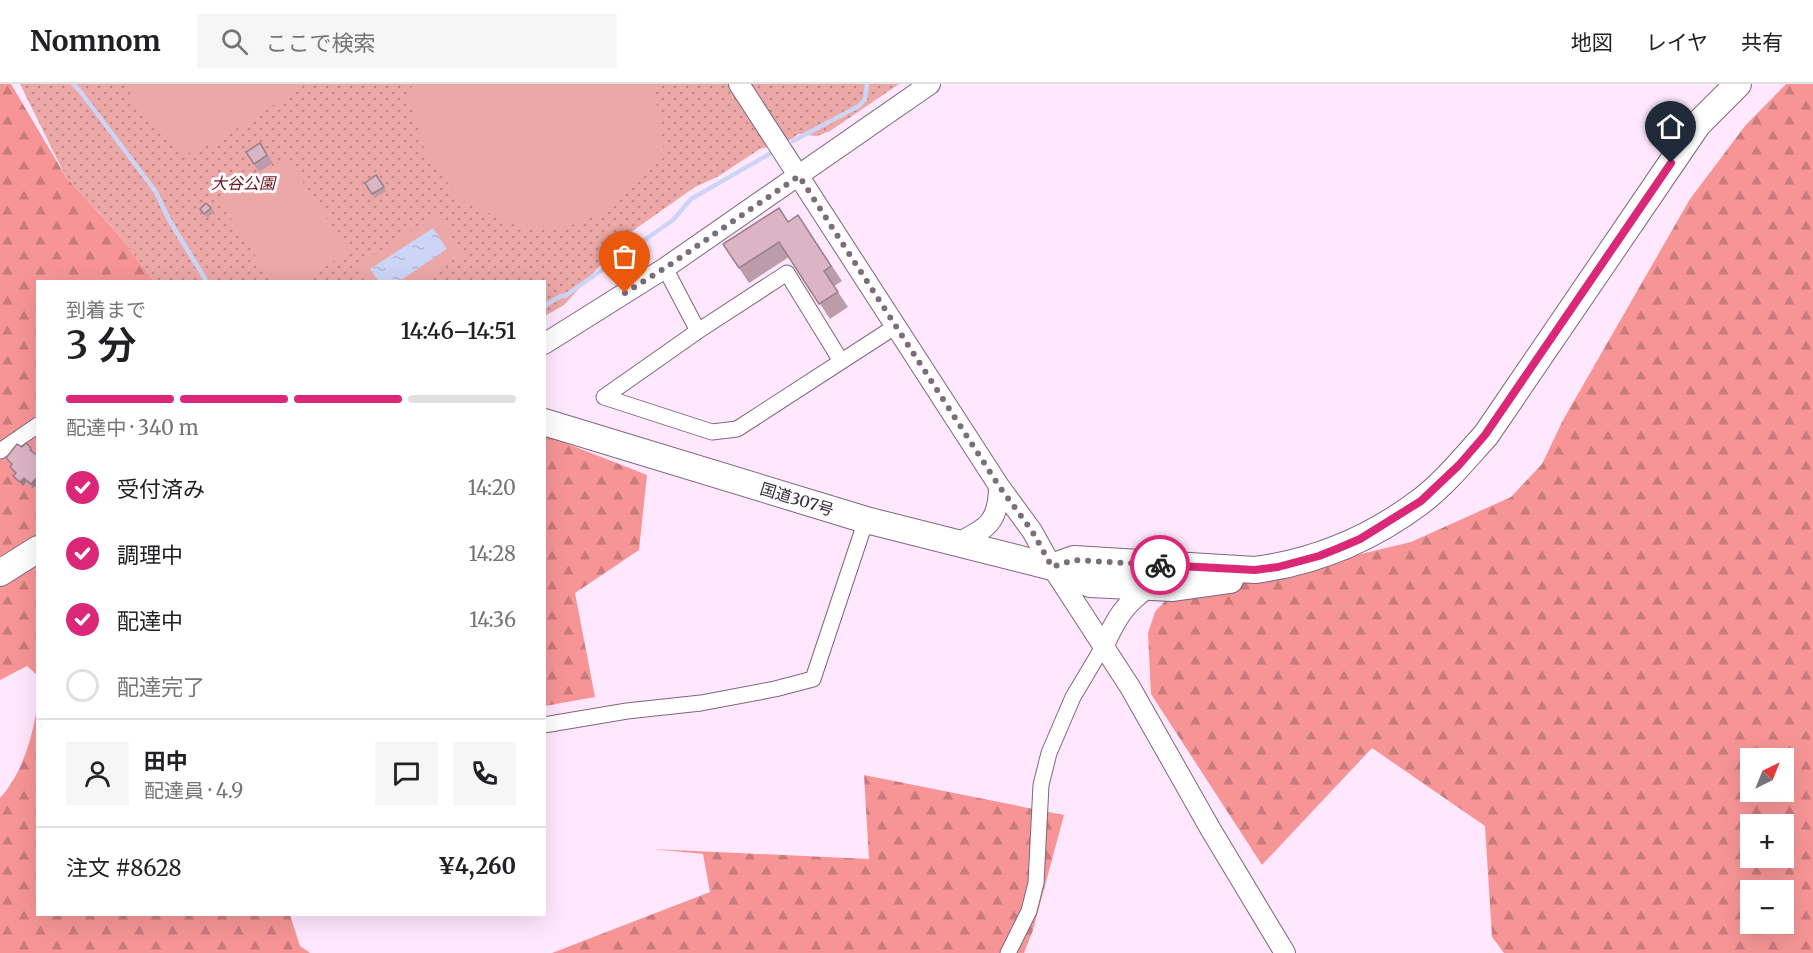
<!DOCTYPE html>
<html lang="ja">
<head>
<meta charset="utf-8">
<style>
  :root { --surface:#fff; --page:#f6f6f6; --text:#202124; --muted:#757577; --line:#e0e0e0; --accent:#db2777 }
  body { margin:0; font-family:Merriweather,"Noto Sans JP",serif; background:var(--page); color:var(--text); height:100vh; display:flex; flex-direction:column; font-size:22px; white-space:nowrap }
  * { box-sizing:border-box; margin:0 }
  p { font-size:20px; color:var(--muted) }
  .icon { flex:none; width:33px; height:33px; fill:none; stroke:currentColor; stroke-width:2; stroke-linecap:round; stroke-linejoin:round }
  .map { position:relative; flex:1; overflow:hidden }
  .sheet { position:absolute; left:36px; top:196px; width:510px; height:636px; display:flex; flex-direction:column; background:var(--surface); border-radius:0px; box-shadow:0 6px 24px #0002 }
  .sheet>* { flex:none }
  .needle { width:39px; rotate:43deg }
  .controls { position:absolute; left:1740px; top:664px; display:grid; gap:12px }
  .controls a { display:grid; place-items:center; width:54px; height:54px; border-radius:0px; background:var(--surface); box-shadow:0 6px 24px #0002; font-size:30px }
  .pin { position:absolute; display:grid; place-items:center; width:51px; height:51px; color:#fff; margin:-62px -26px; border-radius:50% 50% 50% 0; rotate:-45deg; box-shadow:0 0 6px #0007 }
  .pin .icon { rotate:45deg }
  .courier { position:absolute; display:grid; place-items:center; width:60px; height:60px; margin:-30px; border:4px solid #db2777; border-radius:50%; background:#fff; color:#222; box-shadow:0 2px 8px #0007 }
  .head em { font-style:normal; font-weight:600 }
  .head div { display:flex; flex-direction:column-reverse }
  .head { display:flex; align-items:center; justify-content:space-between; height:102px; padding:0 30px }
  h1 { font-size:39px; font-weight:600; line-height:45px }
  .bar { display:grid; grid-template-columns:repeat(4,1fr); gap:9px 6px; align-content:center; height:72px; padding:0 30px }
  .bar i { height:8px; border-radius:4px; background:var(--line) }
  .bar .current { background:var(--accent) }
  .bar p { grid-column:span 4 }
  .line { display:flex; align-items:center; gap:15px; padding:0 30px; border-top:2px solid var(--line) }
  .line div { flex:1 }
  .round { display:grid; place-items:center; flex:none; width:63px; height:63px; border-radius:0px; background:var(--page) }
  ol { padding:0 30px; list-style:none }
  li { display:flex; align-items:center; gap:18px; height:66px }
  li p { margin-inline-start:auto }
  li .icon { padding:6px; border-radius:50%; background:var(--accent); color:#fff; stroke-width:4 }
  li:last-child { color:var(--muted) }
  li i { width:33px; height:33px; border:3px solid var(--line); border-radius:50% }
  header { display:flex; align-items:center; gap:36px; box-sizing:border-box; height:84px; padding:0 30px; background:var(--surface); border-bottom:2px solid var(--line) }
  header strong { font-size:28px }
  nav { display:flex; gap:33px; margin-inline-start:auto; font-size:21px }
  .search { width:420px; height:54px; background:var(--page); display:flex; align-items:center; gap:15px; box-sizing:border-box; padding:0 21px; border-radius:0px; color:var(--muted); font-size:22px }
  .map>svg:first-child { display:block }
  .forest { fill:url(#forest-firs); fill-rule:evenodd }
  .park { fill:url(#park-dots) }
  .garden { fill:#eca7a7 }
  .water { fill:url(#water-ripples) }
  .lines { fill:none; stroke-linecap:round; stroke-linejoin:round }
  .stream { stroke:#cdd5f6; stroke-width:4.5 }
  .minor-casing { stroke:#7f657e; stroke-width:17 }
  .tertiary-casing { stroke:#7f657e; stroke-width:22 }
  .trunk-casing { stroke:#7f657e; stroke-width:28 }
  .minor { stroke:#fff; stroke-width:15 }
  .tertiary { stroke:#fff; stroke-width:20 }
  .trunk { stroke:#fff; stroke-width:26 }
  .wall { fill:#bd9ca9 }
  .shaded-wall { fill:#9a7f89 }
  .building { fill:#dcb5c4; stroke:#9a7f89; stroke-width:1.5 }
  .done { stroke:#7c6d7c; stroke-width:6; stroke-dasharray:0 10.8 }
  .route { stroke:#db2777; stroke-width:8 }
  .labels { text-anchor:middle; stroke-width:6; stroke-linejoin:round; paint-order:stroke }
  .park-label { font-size:16px; font-style:italic; fill:#6a141f; stroke:#fdfdfd }
  .street-label { font-size:16px; fill:#362b36; stroke:#fdfdfd }
</style>
</head>
<body>
<header>
<strong>Nomnom</strong>
<div class="search"><svg class="icon" aria-label="search" viewBox="0 0 24 24"><circle cx="10" cy="10" r="6"/><path d="M15 15l6 6"/></svg>ここで検索</div>
<nav><a>地図</a><a>レイヤ</a><a>共有</a></nav>
</header>
<div class="map">
<svg width="1813" height="869" viewBox="0 0 1813 869">
  <defs>
    <pattern id="forest-firs" width="22" height="20" patternUnits="userSpaceOnUse" patternTransform="scale(1.5)"><rect width="22" height="20" fill="#f79596"/><path d="M5 1l3.5 6h-7zM16 11l3.5 6h-7z" fill="#c97a7b"/></pattern>
    <pattern id="park-dots" width="8" height="8" patternUnits="userSpaceOnUse" patternTransform="scale(1.5)"><rect width="8" height="8" fill="#eca7a7"/><path d="M2 2h.1M6 6h.1" fill="none" stroke="#c08889" stroke-width="1.8" stroke-linecap="round"/></pattern>
    <pattern id="water-ripples" width="26" height="14" patternUnits="userSpaceOnUse" patternTransform="scale(1.5)"><rect width="26" height="14" fill="#cdd5f6"/><path d="M2 4q2-2 4 0t4 0M15 11q2-2 4 0t4 0" fill="none" stroke="#b1b7d4"/></pattern>
  </defs>
  <rect width="100%" height="100%" fill="#ffe7fe"/>
  <path class="forest" d="M0 0H11L66 93 117 149 155 198H38L37 591 27 582 0 596Z
    M1786 0H1813V869H1504L1492 853 1485 742 1372 664 1262 781 1151 610 1148 549 1155 528 1165 517 1411 458 1511 413 1542 380 1563 336 1690 115 1745 42ZM1750 675H1784V708H1750ZM1750 741H1784V774H1750ZM1750 807H1784V840H1750Z
    M545 351 647 391 639 466 575 509 595 613 545 622Z
    M37 623 38 831H290L300 862 310 869H0V714C22 690 32 655 37 623Z
    M864 691 1064 731 1033 846 1024 869H552L710 808 703 770 652 765 869 775Z"/>
  <path class="park" d="M20 0H899L830 47 817 52 798 50 792 55 760 65 717 93 695 103 631 148 564 221 545 232 544 198H155L117 149 66 93Z"/>
  <path class="garden" d="M126 0H306L224 53 183 72 159 42 139 28Z
    M413 0H653L665 72 611 125 560 146 523 145 459 115 424 65 408 8Z
    M286 73 349 167 302 198H273L219 117Z
    M437 129 463 170 431 190 435 198H365L356 183Z"/>
  <path class="water" d="M433 144 447 165 398 198H379L370 185Z"/>
  <g class="lines">
    <path class="stream" d="M73 0 80 7 156 108 168 134 207 198
      M793 57 859 22 865 15 867 0
      M544 222 561 212H565L673 136 691 115 771 69"/>
    <defs>
      <path id="minor" d="M665 184 698 247
        M841 277 787 189 698 247 604 313 712 348 737 345 896 242
        M0 367 38 341
        M544 641 627 627 701 619 775 605 813 595 866 436
        M1008 869 1029 827 1036 799 1041 701 1049 669 1073 613 1104 561"/>
      <path id="tertiary" d="M739 0 999 402 1032 447 1052 483 1130 603 1211 746 1285 869
        M544 260 665 184 930 0
        M957 459C987 445 999 438 999 402
        M1104 561C1116 535 1124 520 1149 503"/>
      <path id="trunk" d="M544 338 866 436 1052 483 1090 500 1173 504 1230 496
        M1052 483 1074 475 1255 486C1315 478 1372 454 1420 418 1445 399 1465 374 1486 351L1698 40 1738 0
        M0 489 38 465"/>
    </defs>
    <use href="#minor" class="minor-casing"/>
    <use href="#tertiary" class="tertiary-casing"/>
    <use href="#trunk" class="trunk-casing"/>
    <use href="#minor" class="minor"/>
    <use href="#tertiary" class="tertiary"/>
    <use href="#trunk" class="trunk"/>
  </g>
  <path class="wall" d="M260 59 273 79 259 88 246 68Z
    M376 91 386 107 375 114 365 99Z
    M211 124 214 128 207 134 200 125Z
    M779 124 788 137 808 146 842 197 834 202 848 223 830 235 789 173 749 199 739 184Z
    M22 363 31 364 34 368 33 404 26 398 23 402 16 396 13 392 15 390 10 383 12 380 6 374Z"/>
  <path class="shaded-wall" d="M38 392V399L33 404 31 400Z
    M24 394 26 398 23 402 20 398Z"/>
  <path class="building" d="M260 59 267 71 254 80 246 68Z
    M376 91 384 103 372 110 365 99Z
    M206 119 211 124 204 130 200 125Z
    M779 124 788 138 798 131 831 182 824 187 838 208 819 220 779 158 739 184 723 160Z
    M26 359 31 364 30 366 38 372V392L31 400 24 394 20 398 13 392 16 389 10 383 12 380 6 374 17 360 22 363Z"/>
  <g class="lines">
    <path class="done" d="M625 209 665 184 799 92 999 402 1032 447 1052 483 1074 476 1160 481"/>
    <path class="route" d="M1160 481 1255 486 1278 483 1319 472 1339 464 1360 455 1421 417 1459 381 1485 351 1671 79"/>
  </g>
  <g class="labels">
    <g class="park-label">
      <text x="243" y="105">大谷公園</text>
    </g>
    <g class="street-label">
      <text transform="translate(797 415) rotate(17)" y="6">国道307号</text>
    </g>
  </g>
</svg>
<div class="controls">
<a><svg class="needle" viewBox="-14 -14 28 28"><path d="M0-13l5 13h-10z" fill="#e53935"/><path d="M0 13l5-13h-10z" fill="#757577"/></svg></a>
<a>+</a>
<a>−</a>
</div>
<div class="pin" style="left:625px;top:209px;background:#ea580c"><svg class="icon" aria-label="bag" viewBox="0 0 24 24"><path d="M5 8h14l-1 12H6zM9 8a3 3 0 0 1 6 0"/></svg></div>
<div class="pin" style="left:1671px;top:79px;background:#1f2937"><svg class="icon" aria-label="home" viewBox="0 0 24 24"><path d="M3 11l9-7 9 7M6 9v11h12V9"/></svg></div>
<div class="courier" style="left:1160px;top:481px"><svg class="icon" aria-label="bike" viewBox="0 0 24 24"><circle cx="6" cy="16" r="4"/><circle cx="18" cy="16" r="4"/><path d="M6 16l4-8h5l3 8M10 8l3 8H6M13 5h3"/></svg></div>
<section class="sheet">
<div class="head"><div><h1>3 分</h1><p>到着まで</p></div><em>14:46–14:51</em></div>
<div class="bar"><i class="current"></i><i class="current"></i><i class="current"></i><i></i><p>配達中 · 340 m</p></div>
<ol>
<li><svg class="icon" aria-label="check" viewBox="0 0 24 24"><path d="M5 12l5 5 9-10"/></svg>受付済み<p>14:20</p></li>
<li><svg class="icon" aria-label="check" viewBox="0 0 24 24"><path d="M5 12l5 5 9-10"/></svg>調理中<p>14:28</p></li>
<li><svg class="icon" aria-label="check" viewBox="0 0 24 24"><path d="M5 12l5 5 9-10"/></svg>配達中<p>14:36</p></li>
<li><i></i>配達完了</li>
</ol>
<div class="line" style="height:108px"><a class="round"><svg class="icon" aria-label="person" viewBox="0 0 24 24"><circle cx="12" cy="8" r="4"/><path d="M4 21q1-7 8-7t8 7"/></svg></a><div><b>田中</b><p>配達員 · 4.9</p></div><a class="round"><svg class="icon" aria-label="chat" viewBox="0 0 24 24"><path d="M4 5h16v11H9l-5 4z"/></svg></a><a class="round"><svg class="icon" aria-label="phone" viewBox="0 0 24 24"><path d="M5 4h4l2 5-3 2q2 4 5 5l2-3 5 2v4C11 20 4 13 5 4z"/></svg></a></div>
<div class="line" style="height:78px"><div>注文 #8628</div><b>¥4,260</b></div>
</section>
</div>
</body>
</html>
